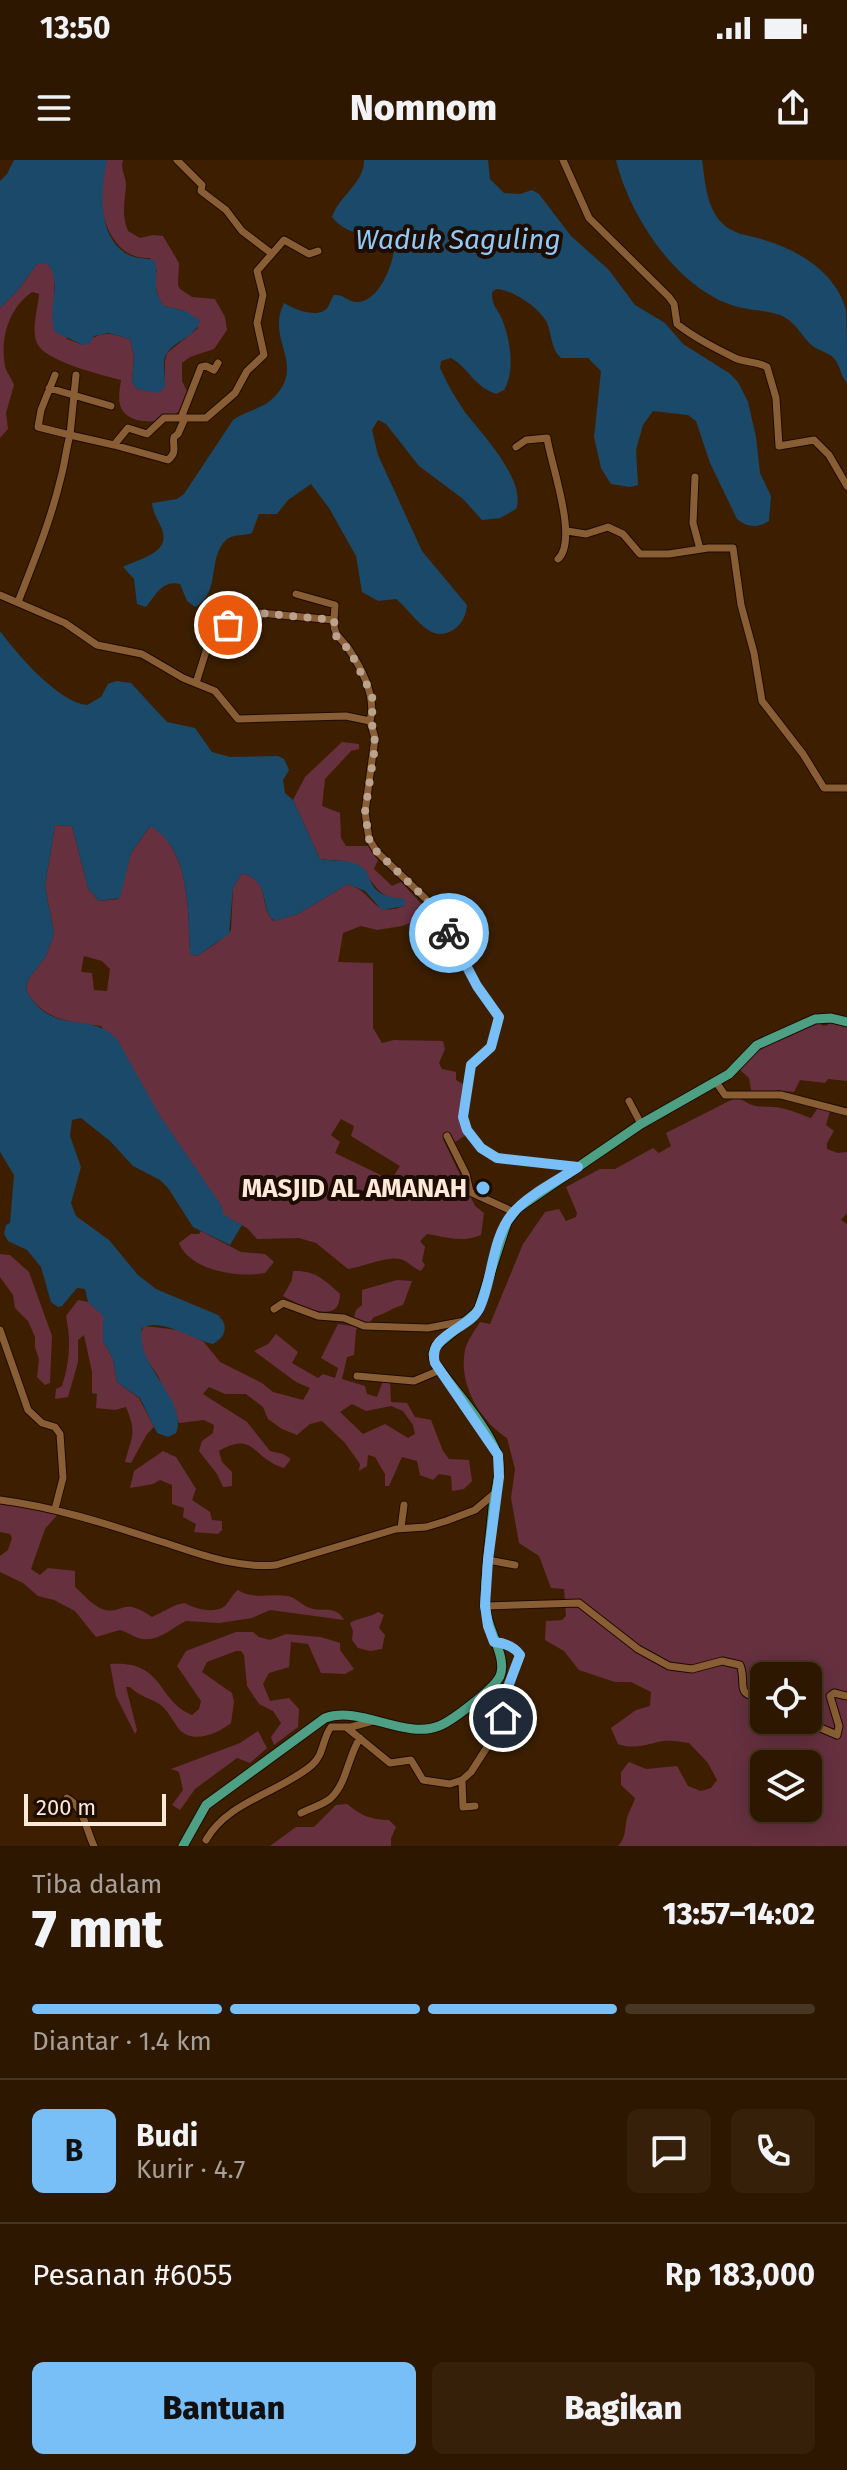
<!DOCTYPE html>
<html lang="id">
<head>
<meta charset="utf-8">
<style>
  :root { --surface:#2e1700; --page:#36200a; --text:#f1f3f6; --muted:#a79f99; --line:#493622; --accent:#78bff7 }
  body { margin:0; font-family:"Fira Sans",sans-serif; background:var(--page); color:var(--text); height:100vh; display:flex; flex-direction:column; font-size:30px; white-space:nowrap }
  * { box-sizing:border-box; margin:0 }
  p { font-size:26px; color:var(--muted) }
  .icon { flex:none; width:44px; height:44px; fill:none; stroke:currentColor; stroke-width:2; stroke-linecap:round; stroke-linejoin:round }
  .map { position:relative; height:1686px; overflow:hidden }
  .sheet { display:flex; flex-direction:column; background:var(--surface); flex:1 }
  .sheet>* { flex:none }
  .tools { position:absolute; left:750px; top:1502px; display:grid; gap:16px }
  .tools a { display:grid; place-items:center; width:72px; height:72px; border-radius:12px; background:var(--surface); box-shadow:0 4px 20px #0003,0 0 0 2px var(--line); font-size:40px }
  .scale { position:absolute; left:24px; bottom:20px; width:142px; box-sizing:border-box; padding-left:8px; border:4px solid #fde9d7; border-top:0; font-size:22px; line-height:28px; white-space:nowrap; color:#fde9d7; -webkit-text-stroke:6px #1d0c00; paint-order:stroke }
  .pin { position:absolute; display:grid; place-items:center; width:68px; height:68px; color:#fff; margin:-34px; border:4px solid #fff; border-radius:50%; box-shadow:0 2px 8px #0007 }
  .courier { position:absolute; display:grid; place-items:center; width:80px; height:80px; margin:-40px; border:6px solid #78bff7; border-radius:50%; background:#fff; color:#222; box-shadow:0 2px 10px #0007 }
  .summary em { font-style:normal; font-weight:800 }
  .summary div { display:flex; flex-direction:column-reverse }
  .summary { display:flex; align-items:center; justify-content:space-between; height:136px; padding:0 32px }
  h1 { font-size:52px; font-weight:800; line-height:60px }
  .bar { display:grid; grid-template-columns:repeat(4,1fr); gap:12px 8px; align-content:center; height:96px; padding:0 32px }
  .bar i { height:10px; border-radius:6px; background:var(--line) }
  .bar .active { background:var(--accent) }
  .bar p { grid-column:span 4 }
  .line { display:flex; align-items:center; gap:20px; padding:0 32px; border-top:2px solid var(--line) }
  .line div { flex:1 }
  .round { display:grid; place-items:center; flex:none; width:84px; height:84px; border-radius:12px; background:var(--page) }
  .button { display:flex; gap:16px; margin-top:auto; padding:16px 32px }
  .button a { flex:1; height:92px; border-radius:12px; background:var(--accent); color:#111; font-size:32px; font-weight:800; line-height:92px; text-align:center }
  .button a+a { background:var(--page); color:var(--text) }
  .status { display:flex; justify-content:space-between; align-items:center; height:56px; padding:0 40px; background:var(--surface); direction:ltr }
  .status svg { height:22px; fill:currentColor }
  header { display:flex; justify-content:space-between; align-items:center; height:104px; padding:0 32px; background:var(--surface); font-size:36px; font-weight:800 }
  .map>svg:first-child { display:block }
  .green { fill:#66303f; fill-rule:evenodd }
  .water { fill:#1b496a }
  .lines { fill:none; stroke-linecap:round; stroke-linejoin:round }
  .minor-casing { stroke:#1f0a00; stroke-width:9 }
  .major-casing { stroke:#1f0a00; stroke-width:11 }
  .minor { stroke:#895e34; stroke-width:7 }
  .major { stroke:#4da084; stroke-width:9 }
  .done { stroke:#baa28c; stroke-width:8; stroke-dasharray:0 14.4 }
  .route { stroke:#78bff7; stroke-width:10 }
  .poi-dot { fill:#78bff7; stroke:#1d0c00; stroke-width:3 }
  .labels { text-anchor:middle; stroke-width:8; stroke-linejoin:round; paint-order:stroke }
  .poi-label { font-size:26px; font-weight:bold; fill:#fde9d7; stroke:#1d0c00; text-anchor:end }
  .water-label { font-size:28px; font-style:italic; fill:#8ecafc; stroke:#1d0c00 }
</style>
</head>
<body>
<div class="status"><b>13:50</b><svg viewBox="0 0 49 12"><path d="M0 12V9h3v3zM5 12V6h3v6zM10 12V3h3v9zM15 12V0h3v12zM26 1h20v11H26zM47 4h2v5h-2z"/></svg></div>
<header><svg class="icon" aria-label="menu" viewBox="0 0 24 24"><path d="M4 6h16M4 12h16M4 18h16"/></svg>Nomnom<svg class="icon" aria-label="share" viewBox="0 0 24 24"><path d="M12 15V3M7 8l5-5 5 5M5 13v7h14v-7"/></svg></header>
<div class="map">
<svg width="847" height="1686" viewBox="0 0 847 1686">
  <rect width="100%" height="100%" fill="#3d1f00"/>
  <path class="green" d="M107 0H123C120 10 126 16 126 25 125 42 121 54 128 71L140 78 153 75 163 76 179 103 178 125 180 129 192 137 215 139 225 157 227 170 214 189 190 197 182 203V221L188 233C186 238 184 246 180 250 168 265 126 267 120 245 118 237 120 228 121 220 102 215 44 201 37 183 31 170 38 148 39 134L32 132C8 149 0 179 5 207 7 213 12 219 14 225L6 253 8 269 0 278V148L18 130 37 104H48L55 114 54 132 67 179 83 185C101 170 108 173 130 179L134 196 132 222 137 229 151 231 165 227V201L167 193 198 168 185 151 164 146 159 139 154 120 157 111 150 98C120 100 105 71 101 44 99 30 104 13 107 0Z
    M342 582 359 584V589L351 591 325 619 322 646 340 653 341 678 346 686H369L378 700 374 709 392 726 401 722 429 752V756L402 766 377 770 361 766 343 773 338 802 373 803V868L382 883 394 880 443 881 445 889 439 903 442 909 456 912V920L463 924 461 962 466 975 455 982 448 975 443 979 475 1046 484 1053 481 1075C464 1083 445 1077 427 1074L420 1081 425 1087 422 1101 425 1105 421 1111C413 1108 411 1104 405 1101 391 1093 364 1107 348 1109L316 1083 299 1078 257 1079 247 1068 223 1055 221 1045 194 1010 101 866C70 862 43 861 26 830L28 820 46 796 54 774 45 726 55 665 72 666 88 728 99 741 118 739 131 693 151 665C190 691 188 749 190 790L191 794 197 796C209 788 221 781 231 770L233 728 242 713C273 722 257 746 274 761L298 754 348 724C376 733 371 759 404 746V738C375 742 374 715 353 704 344 699 331 701 320 699L293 640 305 617ZM84 796 102 801 110 809 107 831 94 830 92 813 81 812ZM341 959 354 966 351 976 400 1006 391 1020 335 993 340 982 331 975Z
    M816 860 823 866 828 865 829 860 847 865V921L828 919 825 923 800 920 794 932 777 930 774 938 752 935 749 918 740 910C750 891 772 883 791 876V872Z
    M737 937C756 948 753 946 773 947 785 947 799 954 811 958L818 948 830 951 826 965 834 971 827 983V989L838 993 847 992V1053L841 1060 847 1064V1686H618C627 1676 624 1670 627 1658 629 1651 633 1645 635 1638L621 1625V1612L629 1602 646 1609 677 1606 688 1626 701 1631 711 1628 717 1620 708 1603 689 1583C681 1582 671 1580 663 1581 647 1584 635 1590 618 1584L611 1568 636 1550 650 1546 651 1532 631 1522H615L579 1510 564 1491 545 1480 546 1461 562 1460 566 1456 564 1429 551 1428 539 1396 519 1383 511 1338 515 1309 507 1278C480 1261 458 1224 465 1190 467 1181 475 1170 480 1162L490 1164 523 1084 545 1052 559 1049 566 1061 576 1057 577 1053 566 1027 600 1009H615L653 988 659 993 671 986 666 973ZM764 1516H808V1560H764ZM764 1604H808V1648H764Z
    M201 1071 241 1092 265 1094 274 1102 265 1113C239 1118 190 1111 179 1083L191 1074H199Z
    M0 1094 10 1095 29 1112 52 1176 50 1223 45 1225 37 1217 39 1199 35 1187V1177L28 1161 15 1148 13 1135 0 1117Z
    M293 1111C315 1110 325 1120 340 1134 340 1167 301 1146 283 1136L292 1120Z
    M397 1120 412 1121 403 1145C392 1148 385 1154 374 1157L370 1162H361L356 1170 354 1195 347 1197 342 1219 365 1226 367 1234 377 1237 383 1221 390 1222 391 1242 407 1243 415 1257 431 1260 443 1291 449 1299 469 1300 472 1321 464 1329 452 1331 451 1316 439 1314 433 1320 420 1315 417 1301 402 1297 389 1326H385V1314L375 1297 368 1295 367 1306 359 1311 360 1304 345 1283 322 1261 310 1264 297 1275 282 1269 268 1259 263 1247 246 1234H225L209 1227 203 1234 247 1262 270 1291 283 1294 291 1299 284 1308C252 1299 255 1270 219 1291L222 1302 232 1312V1326L223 1327 217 1314 199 1291 202 1281 213 1273 214 1265 204 1260 179 1263 158 1216 141 1191 140 1175 144 1166 179 1170 193 1176 204 1182 220 1202 262 1223 273 1232 303 1240 310 1228 296 1222 254 1191 268 1184 276 1174 298 1192 292 1203 318 1218 323 1214 335 1218 338 1208 321 1198 338 1164 352 1166 356 1150 362 1145V1130ZM352 1244 366 1251 391 1246 403 1251 413 1265 415 1274 408 1278 385 1264 363 1274 340 1252Z
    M78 1140 88 1142 103 1155V1181L113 1199 117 1222 139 1238 154 1267 147 1274 131 1303 125 1302C132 1276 137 1273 126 1247L115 1250 96 1248 97 1234 92 1233V1212L84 1175 78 1180V1202L68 1237 55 1239 56 1229 62 1226C70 1202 71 1180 66 1156Z
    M163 1291 176 1297 196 1329 192 1340 210 1352 212 1360 222 1361V1370L218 1374 194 1372 196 1364 183 1357 184 1348 172 1344V1325L160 1320 153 1324 130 1328 134 1311Z
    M0 1343 58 1354 45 1369 31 1409 40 1415 48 1408 75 1411V1427C83 1434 92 1445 102 1449 123 1456 121 1435 152 1457L176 1445 185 1443C195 1449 214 1454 225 1446 230 1441 232 1434 238 1430 252 1440 270 1433 288 1436 297 1438 302 1446 310 1448 324 1453 335 1444 344 1460L270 1450 252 1458 219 1463 186 1461C171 1468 157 1484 138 1478 132 1476 127 1472 120 1470L96 1477 75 1451 54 1440 38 1436 23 1423 0 1412V1396L8 1390 12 1378 10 1374 0 1372Z
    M378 1452 384 1455 379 1468 385 1475 382 1489 370 1491 358 1488 352 1480 353 1471 350 1463C360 1457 369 1458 378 1452Z
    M236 1472H253L259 1477 270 1480 286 1474 321 1477 340 1483V1490L354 1509 345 1514 321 1513 308 1484 291 1482 289 1507 269 1513 263 1524 270 1541 289 1538 299 1549 298 1567 274 1585 271 1577 281 1563 273 1551 259 1544 247 1526 244 1495 241 1491H236L207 1502 202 1512 232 1533 234 1542 231 1563C217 1574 192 1585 178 1568 173 1561 169 1553 163 1547 155 1539 141 1538 130 1527H126L137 1570 135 1574 116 1536 110 1504C165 1500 156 1540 192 1555L199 1549 201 1541 177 1506 186 1491Z
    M258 1571 267 1588 250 1603 237 1598 195 1629 180 1650 172 1645 183 1630 179 1612 171 1609 240 1583Z
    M347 1644C361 1655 370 1660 389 1660L396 1667 391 1678V1686H270L296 1667H314L336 1645Z"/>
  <path class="water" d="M14 0H107C101 29 96 78 129 95 137 99 146 98 154 100 161 117 149 126 164 146L185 151 200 160C196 177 176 180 167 193 161 201 166 217 165 227L159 233 137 229 132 222 134 196 130 179 108 173 94 176 89 184 83 185 55 172C46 150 63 124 48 104H37L18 130 0 148V21L7 14Z
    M364 0H488L490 19 504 33 520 34 532 30 539 34 571 76 609 110 635 145 665 163 683 184 729 213 738 222 748 242 756 277 760 313 771 336 769 361C758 368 747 368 737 359L710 303 696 261 688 255 653 251 643 265 636 290 638 325 630 327 611 324 601 308 594 277 601 211 588 198H561C551 189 552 175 547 163 541 149 512 129 496 129L492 132C492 144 495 146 500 155 510 176 516 210 504 230L496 234C472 225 471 210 451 198L441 201 440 208C447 223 455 238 465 252 482 274 527 321 516 349L500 358 482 360 463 339 419 306 386 264 378 260 372 270 378 295 422 391 467 445C466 454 464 460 457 467 431 489 414 453 396 439L378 441 362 432 356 396 329 348 311 324 288 340 277 354H259L252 373C244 376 233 374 227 379 206 398 222 432 195 447L187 441 180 424C162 420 156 435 146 447L137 444 134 419 123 407C140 398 173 393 161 367 157 358 153 353 152 343L177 339 184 334 233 260C247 250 265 249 277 234 304 202 266 179 284 143 294 149 319 160 328 147 330 143 331 139 334 135 344 134 348 142 357 142 381 142 395 99 395 81L392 78C371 78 345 74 332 57 339 36 365 22 364 0Z
    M616 0H702C705 20 706 47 722 63 732 74 747 75 761 79 797 89 836 112 846 150 847 172 847 200 847 223 841 216 841 209 836 201 832 194 823 192 816 188 802 180 799 163 780 155 763 149 744 151 726 143 673 122 629 54 616 0Z
    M0 471C17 494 58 542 87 545L101 537 108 524 116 521 131 523 167 562 195 568 212 592 230 597 278 596 284 599 289 610 283 620 285 633 293 640 320 699C334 702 351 698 363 708 369 712 368 718 372 724 377 735 393 739 404 738L405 746 382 750 365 731 348 724 298 754 275 761C258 750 273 722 242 713L233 728 229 774 197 796 190 794V790C188 750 190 688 150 666L131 693 120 738 99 741 88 728 72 666 55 665 45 726 54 774 46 796 28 820 26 830C52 878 91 850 117 879L160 956 221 1045 224 1055 242 1065 230 1085 193 1067 168 1028 160 1020 133 1006 110 981 81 958 72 960 70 976 81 1007 71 1043 76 1056 109 1080 138 1115 156 1129 218 1155C229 1165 226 1177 213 1184 193 1180 161 1157 142 1168 134 1205 189 1241 176 1273L168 1277 157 1273 140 1238 117 1222 113 1199 103 1181V1156L88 1142 85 1129 77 1128 62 1146 58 1147 51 1142 41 1107 27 1090 8 1081 4 1074 6 1065 10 1063 14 1015 0 992Z"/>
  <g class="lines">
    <defs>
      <path id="minor" d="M177 0 202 25 201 31 226 50 242 71 271 93
        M563 0 589 58 669 137 674 144 677 164C695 178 715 188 735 198 746 203 757 201 767 207L776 238 779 286 814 280 829 295 847 326
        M55 215 41 250 38 267 70 275 76 215
        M49 228 111 246
        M181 258 201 207 206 206 214 210 218 203
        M114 285 168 300C178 292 172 286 174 277L178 274 185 258
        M516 287 526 280 547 278C551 305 579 380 558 399
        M695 317 693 363 700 389
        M567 371 586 374 608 367 623 374 640 394H669L708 388H733L741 445 754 493 762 541 803 594 824 628H847
        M296 434 335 445 334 460
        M0 435 65 463 97 485 142 494 183 518 215 531 238 559 346 556 370 561 375 578 365 652 369 679 377 692 426 739 447 769 477 826 499 856 491 887 471 905 463 957 467 970 481 988 497 998 578 1007
        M18 442C34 401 51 360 61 317 65 303 66 289 70 275L114 285 128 268 147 274 164 258H206L235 233 247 211 264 195 257 163 263 135 257 111 284 80 309 94 318 91
        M196 523 207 488 213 483 222 484 228 465 258 462 260 453 334 460C333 475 340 477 348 488 362 509 377 537 370 561
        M716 922 725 935H781L847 952
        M629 941 641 964
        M447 976 466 1014 470 1032 514 1052
        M274 1149 283 1143 318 1156 344 1158 364 1166 428 1168 465 1161
        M0 1170 28 1250 42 1263 55 1267 60 1274 63 1318 55 1349
        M357 1216 414 1221 440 1210
        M0 1340C54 1347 104 1363 156 1380 195 1392 234 1409 276 1405L396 1369 426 1367 446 1361 475 1350 495 1333
        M401 1368 404 1345
        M488 1400 515 1405
        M485 1446 579 1443 638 1489 669 1506 692 1509 722 1501 740 1505C748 1526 732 1533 764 1540
        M802 1560 837 1575 839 1566 830 1536 834 1533 847 1536
        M346 1567 390 1603 411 1600 423 1620 450 1624 462 1620 471 1612 500 1567 505 1535 519 1499 516 1489 495 1482
        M462 1620 463 1647 475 1646
        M67 1638C84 1647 86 1670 94 1686
        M301 1653C310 1648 323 1645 331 1638 347 1623 348 1596 360 1578
        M206 1680C228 1641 279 1633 312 1605 324 1595 322 1579 331 1567H351L373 1561"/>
      <path id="major" d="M183 1686 206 1645 325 1558C360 1545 405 1580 439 1566 452 1561 495 1528 500 1516 508 1497 486 1468 485 1446 485 1413 490 1380 493 1348 495 1331 503 1310 497 1294 487 1265 453 1229 435 1203L433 1194 436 1186 478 1151 507 1062 518 1048 641 964 729 914 757 885 815 859 831 858 847 862"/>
    </defs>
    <use href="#minor" class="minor-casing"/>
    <use href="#major" class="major-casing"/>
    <use href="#minor" class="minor"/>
    <use href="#major" class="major"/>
  </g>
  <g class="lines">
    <path class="done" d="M228 465 257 462 260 453 334 460 336 476 350 491 372 535 373 549 370 561 374 569 375 587 365 652 369 679 377 692 426 739 449 773"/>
    <path class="route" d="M449 773 477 826 499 857 491 887 471 905 463 957 467 970 481 988 497 998 578 1007C557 1021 528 1035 512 1054 491 1080 493 1120 479 1149 468 1170 427 1174 435 1203L498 1295 499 1317 488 1400 485 1446 488 1466 494 1482C505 1483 514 1486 520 1495L505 1535 503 1558"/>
  </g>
  <circle class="poi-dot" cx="483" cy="1028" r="8"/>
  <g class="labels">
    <g class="poi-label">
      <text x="467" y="1037">MASJID AL AMANAH</text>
    </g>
    <g class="water-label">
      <text x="458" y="89">Waduk Saguling</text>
    </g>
  </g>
</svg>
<div class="tools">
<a><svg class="icon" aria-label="locate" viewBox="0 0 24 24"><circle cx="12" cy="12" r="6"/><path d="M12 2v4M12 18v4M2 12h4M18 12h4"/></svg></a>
<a><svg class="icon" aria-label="layers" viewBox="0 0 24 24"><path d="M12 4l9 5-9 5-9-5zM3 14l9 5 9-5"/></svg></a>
</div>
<div class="scale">200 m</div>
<div class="pin" style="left:228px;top:465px;background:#ea580c"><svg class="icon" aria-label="bag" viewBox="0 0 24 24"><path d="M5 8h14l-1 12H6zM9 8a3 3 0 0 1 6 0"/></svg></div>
<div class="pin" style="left:503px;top:1558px;background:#1f2937"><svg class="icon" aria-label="home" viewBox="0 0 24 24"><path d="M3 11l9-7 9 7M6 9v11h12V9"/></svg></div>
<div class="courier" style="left:449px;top:773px"><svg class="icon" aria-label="bike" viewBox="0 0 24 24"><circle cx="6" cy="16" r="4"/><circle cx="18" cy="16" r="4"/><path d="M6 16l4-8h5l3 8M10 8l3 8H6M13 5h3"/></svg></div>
</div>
<section class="sheet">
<div class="summary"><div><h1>7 mnt</h1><p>Tiba dalam</p></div><em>13:57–14:02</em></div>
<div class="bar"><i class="active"></i><i class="active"></i><i class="active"></i><i></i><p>Diantar · 1.4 km</p></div>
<div class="line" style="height:144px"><b class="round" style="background:var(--accent);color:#111">B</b><div><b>Budi</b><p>Kurir · 4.7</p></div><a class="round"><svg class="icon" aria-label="chat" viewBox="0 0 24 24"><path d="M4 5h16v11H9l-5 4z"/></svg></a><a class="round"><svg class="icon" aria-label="phone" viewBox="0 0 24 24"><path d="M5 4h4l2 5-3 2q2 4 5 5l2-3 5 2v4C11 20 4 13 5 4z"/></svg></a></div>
<div class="line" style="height:104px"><div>Pesanan #6055</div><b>Rp 183,000</b></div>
<div class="button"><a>Bantuan</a><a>Bagikan</a></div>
</section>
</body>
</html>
